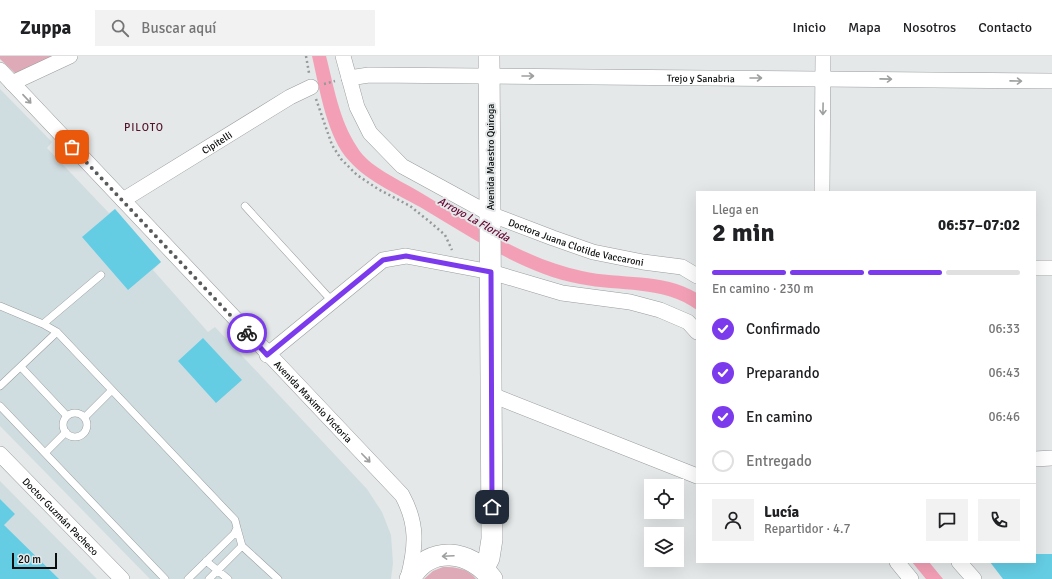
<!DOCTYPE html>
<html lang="es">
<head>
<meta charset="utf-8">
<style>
  :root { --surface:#fff; --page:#f2f2f2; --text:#202124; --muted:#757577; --line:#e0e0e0; --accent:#7c3aed }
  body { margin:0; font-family:Signika,sans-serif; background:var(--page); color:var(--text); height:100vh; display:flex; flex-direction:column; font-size:15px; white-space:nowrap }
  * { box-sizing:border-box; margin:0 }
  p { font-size:13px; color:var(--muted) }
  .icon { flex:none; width:22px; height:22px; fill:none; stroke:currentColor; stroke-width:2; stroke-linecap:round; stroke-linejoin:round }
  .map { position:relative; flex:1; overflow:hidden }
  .panel { position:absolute; left:696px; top:135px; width:340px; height:372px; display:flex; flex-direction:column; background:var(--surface); border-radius:0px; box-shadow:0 4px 16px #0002 }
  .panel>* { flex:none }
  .fabs { position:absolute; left:644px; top:423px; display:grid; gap:8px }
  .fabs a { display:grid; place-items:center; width:40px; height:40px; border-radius:0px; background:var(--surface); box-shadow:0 4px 16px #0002; font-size:20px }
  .scale { position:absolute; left:12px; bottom:10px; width:45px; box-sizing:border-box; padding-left:4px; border:2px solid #0c0e0e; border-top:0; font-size:11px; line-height:14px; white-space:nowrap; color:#0c0e0e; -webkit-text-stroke:3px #e4e8e9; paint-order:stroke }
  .pin { position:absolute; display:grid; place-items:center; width:34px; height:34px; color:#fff; margin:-17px; border-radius:8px; box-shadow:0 2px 6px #0006 }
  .courier { position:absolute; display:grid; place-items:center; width:40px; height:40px; margin:-20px; border:3px solid #7c3aed; border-radius:50%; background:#fff; color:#222; box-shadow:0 1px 5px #0007 }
  .summary em { font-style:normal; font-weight:800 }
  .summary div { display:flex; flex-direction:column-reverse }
  .summary { display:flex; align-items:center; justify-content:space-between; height:68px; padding:0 16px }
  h1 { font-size:26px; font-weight:800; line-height:30px }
  .bar { display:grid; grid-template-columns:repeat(4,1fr); gap:6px 4px; align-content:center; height:48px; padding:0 16px }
  .bar i { height:5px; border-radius:3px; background:var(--line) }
  .bar .selected { background:var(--accent) }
  .bar p { grid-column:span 4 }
  .line { display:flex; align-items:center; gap:10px; padding:0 16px; border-top:1px solid var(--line) }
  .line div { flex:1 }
  .round { display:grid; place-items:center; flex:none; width:42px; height:42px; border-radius:0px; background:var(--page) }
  ol { padding:0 16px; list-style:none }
  li { display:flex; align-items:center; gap:12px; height:44px }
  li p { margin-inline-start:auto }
  li .icon { padding:4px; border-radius:50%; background:var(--accent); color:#fff; stroke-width:4 }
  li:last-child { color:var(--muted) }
  li i { width:22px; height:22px; border:2px solid var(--line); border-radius:50% }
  header { display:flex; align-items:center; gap:24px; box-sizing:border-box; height:56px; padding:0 20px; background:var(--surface); border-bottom:1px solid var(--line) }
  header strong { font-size:19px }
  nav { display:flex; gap:22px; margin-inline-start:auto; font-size:14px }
  .search { width:280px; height:36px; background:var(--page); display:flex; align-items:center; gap:10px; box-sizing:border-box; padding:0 14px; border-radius:0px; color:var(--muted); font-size:15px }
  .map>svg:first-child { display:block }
  .built { fill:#d0dde0 }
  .green { fill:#dfaab7 }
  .water { fill:#f3a0b6 }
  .building { fill:#64cde4 }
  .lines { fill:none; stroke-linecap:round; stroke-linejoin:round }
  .service-casing { stroke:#989c9d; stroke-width:8 }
  .minor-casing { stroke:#989c9d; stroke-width:16 }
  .secondary-casing { stroke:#989c9d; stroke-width:22 }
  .path { stroke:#96999a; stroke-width:2.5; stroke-dasharray:2 3; stroke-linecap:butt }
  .service { stroke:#fff; stroke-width:7 }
  .minor { stroke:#fff; stroke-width:15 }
  .secondary { stroke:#fff; stroke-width:21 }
  .oneway { stroke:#9e9f9f }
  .done { stroke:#585a5b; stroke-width:4; stroke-dasharray:0 7.2 }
  .route { stroke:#7c3aed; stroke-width:5 }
  .labels { text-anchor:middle; stroke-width:4; stroke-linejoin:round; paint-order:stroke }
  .street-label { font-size:10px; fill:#0c0e0e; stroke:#e4e8e9 }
  .neighbourhood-label { font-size:11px; letter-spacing:1px; fill:#54112b; stroke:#e4e8e9 }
  .water-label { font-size:11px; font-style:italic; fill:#650030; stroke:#e4e8e9 }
</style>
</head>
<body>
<header>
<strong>Zuppa</strong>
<div class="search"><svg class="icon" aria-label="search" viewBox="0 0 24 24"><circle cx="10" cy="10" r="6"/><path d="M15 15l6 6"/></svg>Buscar aquí</div>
<nav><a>Inicio</a><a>Mapa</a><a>Nosotros</a><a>Contacto</a></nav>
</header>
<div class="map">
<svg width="1052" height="523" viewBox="0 0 1052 523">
  <rect width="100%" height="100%" fill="#e4e8e9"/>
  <path class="built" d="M0 33 52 86 47 92 109 157 115 153 161 206 153 214 208 276 215 271 367 433 382 456 391 479 393 507 391 523H150L0 370Z
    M0 425 97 523H0Z"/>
  <path class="green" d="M0 0H59L16 18 0 3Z
    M443 511C456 511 467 512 476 523H424L433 515Z"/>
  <path class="water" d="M312 0H326C334 31 339 64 357 91 369 111 398 123 418 135 470 166 522 202 582 215 621 224 662 216 697 237V254C663 229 620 236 580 228 522 217 471 181 420 151 395 137 364 124 345 100 326 75 319 30 312 0Z
    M912 506H929L943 523H926Z"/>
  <path class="building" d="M115 153 161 206 128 234 82 181Z
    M203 282 242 324 216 347 178 305Z
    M0 443 15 458 4 469 59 523H0Z
    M1035 498H1052V523H1003L990 506H1035Z"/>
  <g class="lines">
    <defs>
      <path id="service" d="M245 150 332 245
        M0 250 43 268 101 219
        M43 268 57 276 235 464 237 472 234 478 188 523
        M21 311 67 360
        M0 330 57 276
        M0 350 165 523
        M63 369a12 12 0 1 1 24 0a12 12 0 1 1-24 0Z
        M85 361 112 334
        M45 397 66 376
        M237 472 242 490 278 523
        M206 505 228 523
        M209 523 242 490"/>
      <g id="minor">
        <path id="s1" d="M343 0 357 51 370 77 402 110 490 158 553 182 593 196 643 206 682 211 697 220"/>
        <path id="s2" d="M0 14 402 439C418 468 416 491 408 522"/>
        <path id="s3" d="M349 22 369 19 1052 25"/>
        <path d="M12 27 70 0"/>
        <path d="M822 136 823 0"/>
        <path id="s4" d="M123 144 290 41 311 31"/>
        <path d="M1035 212H1052"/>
        <path d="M267 299 383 204 406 200 491 216 562 237 630 246 660 254 688 266 697 276"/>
        <path d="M492 339 697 420"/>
        <path id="s5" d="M0 398 122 523"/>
        <path d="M1035 403 1052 402"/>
        <path d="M897 506 911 523"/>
        <path d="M959 506 974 523"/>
      </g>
      <path id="secondary" d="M484 512 489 502 492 483 489 0
        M410 523C429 488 471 494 492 523"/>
    </defs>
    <use href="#service" class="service-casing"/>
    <use href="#minor" class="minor-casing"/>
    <use href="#secondary" class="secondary-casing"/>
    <path class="path" d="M306 0 309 17
      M324 28 335 25
      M316 43 332 89 341 103 357 119 378 133 410 150 430 166 445 179 452 194"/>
    <use href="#service" class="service"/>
    <use href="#minor" class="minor"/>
    <use href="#secondary" class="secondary"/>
  </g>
  <defs><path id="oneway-shaft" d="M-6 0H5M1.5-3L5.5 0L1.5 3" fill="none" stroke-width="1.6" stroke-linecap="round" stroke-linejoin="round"/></defs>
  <g class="oneway">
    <use href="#oneway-shaft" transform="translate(528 20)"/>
    <use href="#oneway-shaft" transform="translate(756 22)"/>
    <use href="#oneway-shaft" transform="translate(886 23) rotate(1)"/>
    <use href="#oneway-shaft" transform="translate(1016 25) rotate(1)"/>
    <use href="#oneway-shaft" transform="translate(27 43) rotate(47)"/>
    <use href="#oneway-shaft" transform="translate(823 53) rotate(91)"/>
    <use href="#oneway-shaft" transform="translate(366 402) rotate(46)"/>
    <use href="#oneway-shaft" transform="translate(448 500) rotate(177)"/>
  </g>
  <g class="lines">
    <path class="done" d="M72 91 247 277"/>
    <path class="route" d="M247 277 267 299 383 204 406 200 491 216 492 451"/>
  </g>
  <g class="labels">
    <g class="street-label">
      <text dy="4" stroke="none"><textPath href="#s3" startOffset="352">Trejo y Sanabria</textPath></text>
      <text dy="4" stroke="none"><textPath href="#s4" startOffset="110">Cipitelli</textPath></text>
      <text transform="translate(490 101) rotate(-90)" y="4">Avenida Maestro Quiroga</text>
      <text dy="4" stroke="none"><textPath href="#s1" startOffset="319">Doctora Juana Clotilde Vaccaroni</textPath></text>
      <text dy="4" stroke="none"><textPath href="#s2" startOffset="456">Avenida Maximio Victoria</textPath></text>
      <text dy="4" stroke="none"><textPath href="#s5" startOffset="87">Doctor Guzmán Pacheco</textPath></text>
    </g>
    <g class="neighbourhood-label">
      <text x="144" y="75">PILOTO</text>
    </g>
    <g class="water-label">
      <text transform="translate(474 163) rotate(29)" y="4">Arroyo La Florida</text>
    </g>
  </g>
</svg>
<div class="fabs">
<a><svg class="icon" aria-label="locate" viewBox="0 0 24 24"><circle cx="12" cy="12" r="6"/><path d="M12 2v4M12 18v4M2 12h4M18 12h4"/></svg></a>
<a><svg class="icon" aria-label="layers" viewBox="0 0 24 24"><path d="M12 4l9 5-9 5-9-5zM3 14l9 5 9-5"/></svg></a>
</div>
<div class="scale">20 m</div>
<div class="pin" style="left:72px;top:91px;background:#ea580c"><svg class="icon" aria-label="bag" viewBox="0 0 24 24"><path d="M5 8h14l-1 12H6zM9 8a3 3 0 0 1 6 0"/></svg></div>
<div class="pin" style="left:492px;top:451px;background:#1f2937"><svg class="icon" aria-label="home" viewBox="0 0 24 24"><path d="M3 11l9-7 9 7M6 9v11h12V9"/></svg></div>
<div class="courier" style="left:247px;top:277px"><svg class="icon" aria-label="bike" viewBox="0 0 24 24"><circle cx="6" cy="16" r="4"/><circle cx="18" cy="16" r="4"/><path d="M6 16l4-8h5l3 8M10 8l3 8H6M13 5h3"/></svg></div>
<section class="panel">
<div class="summary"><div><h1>2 min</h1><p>Llega en</p></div><em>06:57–07:02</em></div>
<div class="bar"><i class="selected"></i><i class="selected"></i><i class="selected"></i><i></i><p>En camino · 230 m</p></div>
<ol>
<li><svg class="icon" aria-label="check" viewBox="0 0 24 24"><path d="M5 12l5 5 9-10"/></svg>Confirmado<p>06:33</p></li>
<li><svg class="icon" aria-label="check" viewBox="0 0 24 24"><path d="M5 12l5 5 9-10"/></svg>Preparando<p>06:43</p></li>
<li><svg class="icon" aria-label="check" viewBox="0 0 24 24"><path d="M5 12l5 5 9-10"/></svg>En camino<p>06:46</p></li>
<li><i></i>Entregado</li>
</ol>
<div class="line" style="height:72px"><a class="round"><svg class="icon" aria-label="person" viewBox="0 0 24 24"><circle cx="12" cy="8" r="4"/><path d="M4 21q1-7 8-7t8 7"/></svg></a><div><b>Lucía</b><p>Repartidor · 4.7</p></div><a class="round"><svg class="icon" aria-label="chat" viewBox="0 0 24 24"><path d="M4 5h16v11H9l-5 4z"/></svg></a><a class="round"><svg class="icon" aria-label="phone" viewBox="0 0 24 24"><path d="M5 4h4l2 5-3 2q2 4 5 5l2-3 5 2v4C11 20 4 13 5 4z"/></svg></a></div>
</section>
</div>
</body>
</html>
